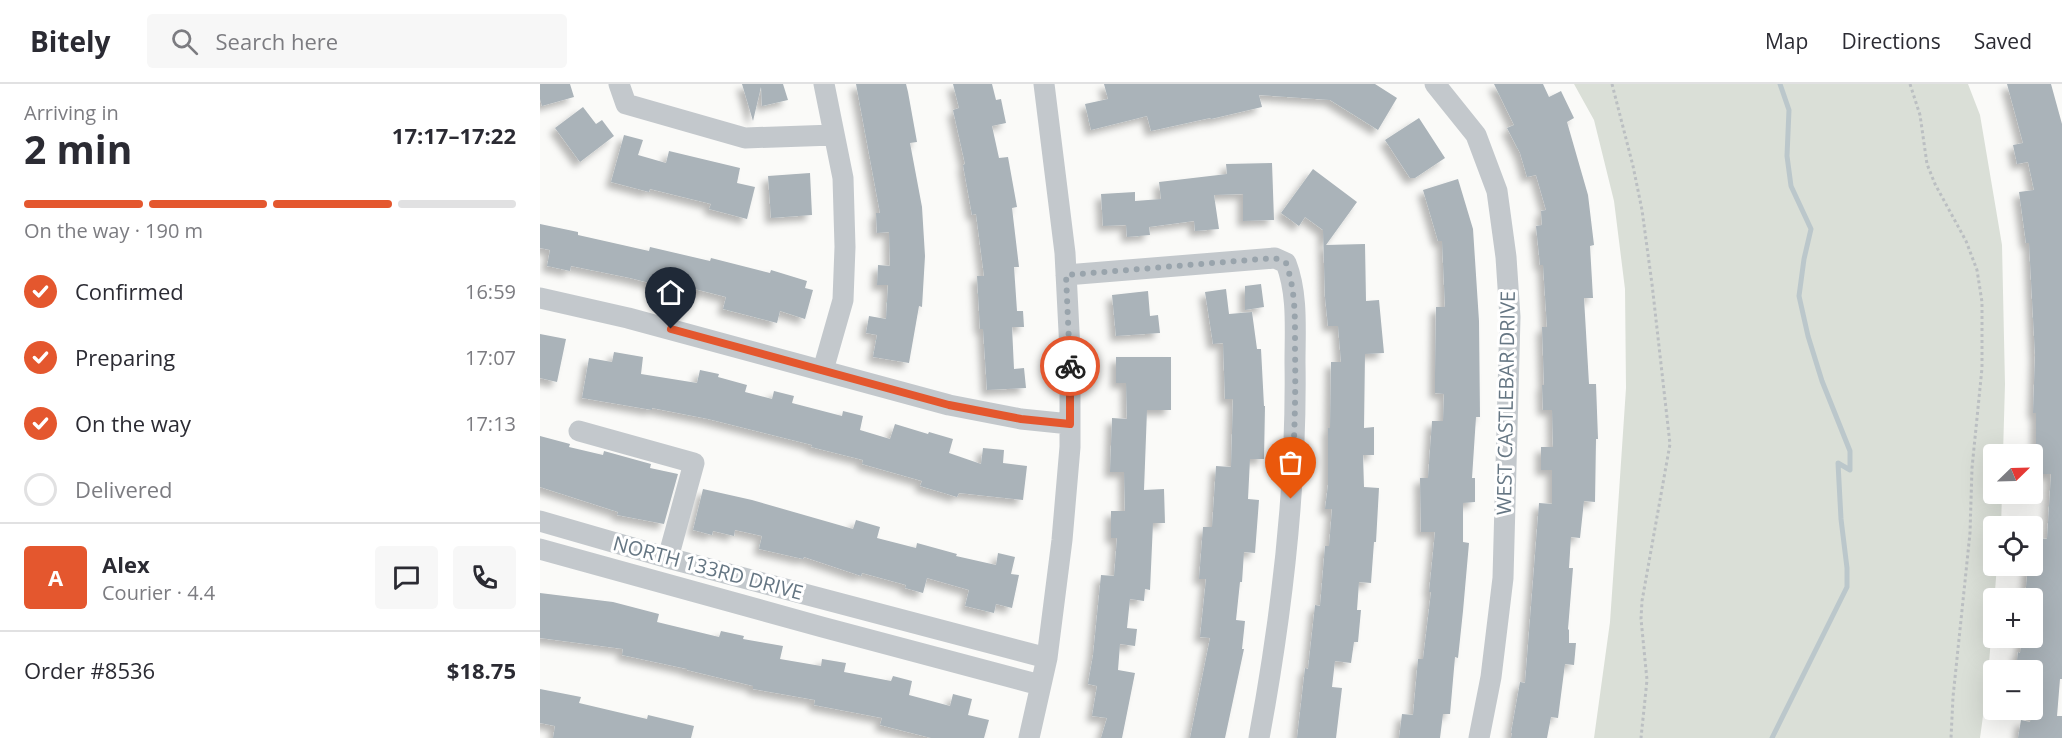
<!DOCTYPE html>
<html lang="en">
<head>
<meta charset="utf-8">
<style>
  :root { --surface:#fff; --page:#f7f7f7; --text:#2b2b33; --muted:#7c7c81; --line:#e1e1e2; --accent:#e4572e }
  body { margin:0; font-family:"Open Sans",sans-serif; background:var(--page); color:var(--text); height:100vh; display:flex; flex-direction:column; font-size:22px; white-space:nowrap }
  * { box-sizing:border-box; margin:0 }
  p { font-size:20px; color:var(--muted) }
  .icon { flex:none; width:33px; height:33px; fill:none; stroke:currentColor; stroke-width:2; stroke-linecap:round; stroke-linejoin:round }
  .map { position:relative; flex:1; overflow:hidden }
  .side { display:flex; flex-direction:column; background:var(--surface); width:540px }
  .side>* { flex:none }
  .needle { width:39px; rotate:67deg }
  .fabs { position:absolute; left:1443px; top:360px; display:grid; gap:12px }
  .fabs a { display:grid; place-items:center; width:60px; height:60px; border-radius:6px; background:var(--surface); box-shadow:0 6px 24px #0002; font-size:30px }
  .pin { position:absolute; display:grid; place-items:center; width:51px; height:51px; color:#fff; margin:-62px -26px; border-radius:50% 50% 50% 0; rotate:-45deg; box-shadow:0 0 6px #0007 }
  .pin .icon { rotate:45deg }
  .courier { position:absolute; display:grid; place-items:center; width:60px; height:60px; margin:-30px; border:4px solid #e4572e; border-radius:50%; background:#fff; color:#222; box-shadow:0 2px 8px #0007 }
  .head em { font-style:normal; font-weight:700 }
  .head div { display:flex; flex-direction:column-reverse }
  .head { display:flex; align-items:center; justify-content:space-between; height:102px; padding:0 24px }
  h1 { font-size:39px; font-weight:700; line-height:45px }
  .bar { display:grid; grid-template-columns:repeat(4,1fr); gap:9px 6px; align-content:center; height:72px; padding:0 24px }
  .bar i { height:8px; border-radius:4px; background:var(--line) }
  .bar .on { background:var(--accent) }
  .bar p { grid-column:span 4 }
  .line { display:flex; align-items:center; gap:15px; padding:0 24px; border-top:2px solid var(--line) }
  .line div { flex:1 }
  .round { display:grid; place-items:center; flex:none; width:63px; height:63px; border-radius:6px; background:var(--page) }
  ol { padding:0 24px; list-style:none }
  li { display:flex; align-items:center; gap:18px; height:66px }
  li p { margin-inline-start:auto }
  li .icon { padding:6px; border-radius:50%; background:var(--accent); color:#fff; stroke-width:4 }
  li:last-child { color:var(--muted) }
  li i { width:33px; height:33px; border:3px solid var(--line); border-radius:50% }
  header { display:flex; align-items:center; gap:36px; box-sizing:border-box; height:84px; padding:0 30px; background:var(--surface); border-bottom:2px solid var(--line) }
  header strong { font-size:28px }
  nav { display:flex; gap:33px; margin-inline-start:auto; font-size:21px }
  .search { width:420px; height:54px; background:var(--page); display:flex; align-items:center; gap:15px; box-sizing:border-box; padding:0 21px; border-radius:6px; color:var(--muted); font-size:22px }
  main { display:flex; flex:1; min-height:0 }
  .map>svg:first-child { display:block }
  .green { fill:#dadfd7 }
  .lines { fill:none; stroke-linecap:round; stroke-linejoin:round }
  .stream { stroke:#bbc7cb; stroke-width:5 }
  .building { fill:#aab3b9; filter:url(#shadow) }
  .path { stroke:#bbbfc2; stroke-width:3; stroke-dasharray:3 3; stroke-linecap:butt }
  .minor { stroke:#c3c8cc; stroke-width:21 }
  .done { stroke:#99a4ac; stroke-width:6; stroke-dasharray:0 10.8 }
  .route { stroke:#e4572e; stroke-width:8 }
  .labels { text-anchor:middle; stroke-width:6; stroke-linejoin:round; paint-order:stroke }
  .street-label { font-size:20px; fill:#657683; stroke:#fff }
</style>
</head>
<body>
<header>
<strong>Bitely</strong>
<div class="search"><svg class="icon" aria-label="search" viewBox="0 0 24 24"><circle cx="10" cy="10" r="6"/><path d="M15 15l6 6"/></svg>Search here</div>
<nav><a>Map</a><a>Directions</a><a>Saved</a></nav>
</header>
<main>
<section class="side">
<div class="head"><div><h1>2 min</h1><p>Arriving in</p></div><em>17:17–17:22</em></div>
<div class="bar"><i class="on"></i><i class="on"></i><i class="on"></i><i></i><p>On the way · 190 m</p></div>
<ol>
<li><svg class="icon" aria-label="check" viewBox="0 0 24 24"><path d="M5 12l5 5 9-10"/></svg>Confirmed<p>16:59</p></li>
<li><svg class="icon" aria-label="check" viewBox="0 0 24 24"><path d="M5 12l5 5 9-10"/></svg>Preparing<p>17:07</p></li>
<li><svg class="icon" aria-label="check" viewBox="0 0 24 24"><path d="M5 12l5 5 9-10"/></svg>On the way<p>17:13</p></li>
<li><i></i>Delivered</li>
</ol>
<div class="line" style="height:108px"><b class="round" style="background:var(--accent);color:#fff">A</b><div><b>Alex</b><p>Courier · 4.4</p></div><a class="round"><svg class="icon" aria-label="chat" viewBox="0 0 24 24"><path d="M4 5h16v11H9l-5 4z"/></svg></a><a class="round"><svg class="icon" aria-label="phone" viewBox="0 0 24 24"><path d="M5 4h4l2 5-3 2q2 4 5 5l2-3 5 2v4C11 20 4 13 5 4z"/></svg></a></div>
<div class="line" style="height:78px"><div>Order #8536</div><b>$18.75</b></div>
</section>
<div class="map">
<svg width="1522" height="654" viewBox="0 0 1522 654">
  <defs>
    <filter id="shadow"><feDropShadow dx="-5.5" dy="5.5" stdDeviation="3" flood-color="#0004"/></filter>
  </defs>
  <rect width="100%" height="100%" fill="#fafaf8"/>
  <path class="green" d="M1034 0H1428L1440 31 1462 161 1465 300 1463 370H1454V410H1462L1461 442H1454V482H1457L1447 603 1440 654H1054L1070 538 1078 423 1086 304 1085 205 1074 117 1054 36Z"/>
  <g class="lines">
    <path class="stream" d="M1232 654 1307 503V484L1301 435 1298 379 1310 386V367L1282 297 1268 252 1259 212 1264 175 1271 145 1251 102 1247 72 1249 26 1240 0"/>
  </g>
  <path class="building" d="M0 0H30L34 13 2 22 0 15Z
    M202 0H243L248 16 222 22 221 3 213 37Z
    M316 0H366L368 8 377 58 370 59 382 123 385 172 382 223 379 222 369 279 333 273 337 251 326 249 329 232 346 235 348 201H337L338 181 350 182 349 148 337 149 336 129H340Z
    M413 0H452L456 16 461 15 466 39 452 42 459 74 468 73 477 123 472 124 479 183H474L477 227H483L484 243H472L474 285 484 284 486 304 447 306 443 245H440L437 192H444L436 130 432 131 423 81 425 80 413 26 419 24Z
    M564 0H835L857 14 838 46 790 16 719 11 722 23 671 35 670 34 611 47 607 32 551 46 545 20 568 15Z
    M954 0H1003L1009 13 1021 7 1034 34 1027 38 1048 111 1054 161 1050 162 1053 214H1044L1049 300H1056L1058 355H1056L1055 418 1044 417 1040 454 1031 453 1029 484H1033L1028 545 1029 546V559H1036L1034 581 1025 580 1018 634 1011 633 1007 654H971L972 649H971L980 598 985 599 999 419 1012 420V386H1001V363H1013L1012 326H1003L1002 301H1004L1002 243H1007L1003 181H1000L996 142 1002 141 1001 127 1006 126 996 91 987 93 980 69 967 44 974 41Z
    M1467 0H1511L1522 40V595H1520L1517 632H1522V654H1478L1481 636 1490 638 1492 626V586H1476L1478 568 1480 569 1482 554H1492V514H1485L1488 482H1492V454L1507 455 1511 390H1496V329H1493L1495 271 1489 159H1486L1479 108 1494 106 1488 78 1477 80 1473 61 1483 59Z
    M43 23 56 40 62 36 74 52 40 78 15 44Z
    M879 34 905 74 875 94H870L845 56Z
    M84 51 103 56 98 71 126 79 129 67 200 84 197 99 215 103 207 135 169 125 171 120 110 105 109 108 71 98Z
    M732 79 734 136 703 137V110L674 111 679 145 655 147 654 137 609 143 610 151 587 153 586 141 563 142 561 110 595 108V117L621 115 619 98 687 90 686 80Z
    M773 85 817 118 786 161 825 160 826 217 839 216 844 269 825 270 824 344 834 343V371H823L824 403 839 404 836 458H834L831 499 819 498 817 526H821L818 558H814L811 579 795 577 792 603 802 604 796 654H757L765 584 768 585 775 521 780 522 785 462H789L792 425H785L788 401V344H790L791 278H801L798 242H788L785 213 783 146 765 133 759 142 741 129Z
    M270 89 272 131 231 134 228 92Z
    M918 95 933 145 939 237 940 333H936L932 394H935V418L923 419V458L929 459 923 527 918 574 915 573 910 630H903L900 654H859L862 630 873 631 878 575H883L891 508H889L895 448H881L880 394H888L892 337H903L904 310 895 309V290L896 223H905L902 157H898L883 106Z
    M0 140 38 148V151L109 167 110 163 170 177 171 174 230 189 231 186 267 197 265 204 273 206 265 235 240 227 237 239 183 225 186 213 147 203 144 212 128 208 129 204 90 194 31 182 30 187 7 182 10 166 0 164Z
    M721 200 724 223 705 226V202Z
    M686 205 689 230 712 228 717 265H721L724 322H725L724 375H710L708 415 719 416 715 469 704 468 702 498H700L696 536 705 537 702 565H704L685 654H650L670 554 660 553 666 495H659L663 443H672L676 382 691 383 693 315H685L683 259 673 260 665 208Z
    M608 207 610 232 618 231 620 249 576 252 572 211Z
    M0 250 26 255 17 298 0 294Z
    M74 268 103 273 101 290 157 299 160 286 179 290 178 293 207 301 205 308 232 315 234 307 254 312 252 319 302 332 303 327 323 332 320 346 350 355 355 340 388 350 389 348 413 355 409 369 441 380 443 364 464 366 463 379 487 382 483 416 419 409 417 413 380 402 382 397 322 380 323 376 271 363 272 361 168 335 112 324V326L42 314 49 274 72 278Z
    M576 273H631V326H607L604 406 624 405 625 439H613L610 506 605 505 604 517 590 515 587 544 597 545 595 562 580 560 578 586 595 589 582 654H561L567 634 552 632 557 602 548 600 553 571 561 491 574 492 577 454H571V427H585L584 388H570L572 334 587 335 586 299H576Z
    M0 352 30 360 29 363 63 371 64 367 111 380 110 384 138 390 124 440 77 431 78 428 0 403Z
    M163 405 212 416 313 445 316 436 340 443 337 454 376 464 377 459 417 470 416 472 456 481 458 469 475 473 471 490 479 491 472 524 456 520 454 529 425 522 429 506 387 494 383 509 365 504 366 501 322 489 321 492 264 473 263 475 219 465 222 452 195 446 194 452 173 447 172 451 153 446Z
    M0 509 73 518 119 530 117 538 179 553 181 547 204 552 203 555 243 562 240 575 281 582 282 575 306 579 304 588 351 597 353 592 372 597 369 611 410 622 413 610 432 615 428 631 449 636 444 654H391L340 641 342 634 274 621 275 616 213 605V602L147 586V585L82 571 83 565 0 554Z
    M0 605 41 613 39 619 107 635 108 631 154 642 151 654H13L15 642 0 639Z"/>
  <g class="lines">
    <path class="path" d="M1072 0 1093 82 1102 126 1112 200 1130 360 1102 517 1101 535 1107 596 1101 654
      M1370 0 1380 31 1387 80 1395 100 1426 157 1437 186 1442 218V284L1432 384 1430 449 1413 613 1411 654"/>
    <path class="minor" d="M79 0 86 20 205 54 294 51
      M895 0 936 51 957 107 966 173 970 233 963 494 951 593 939 654
      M526 191 735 174 746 179C758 210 755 246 755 278 757 405 742 530 719 654
      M0 214 88 234 409 321 481 335 530 340
      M283 286 303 216 305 163 303 94 284 0
      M39 347 154 379 128 474
      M0 437 128 474 507 574
      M0 465 282 543 500 601
      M489 654 507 574 522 456 530 363V267L525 169 504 0"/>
  </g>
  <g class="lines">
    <path class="done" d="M530 282 526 191 735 174 746 179C756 207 755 237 755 266 756 316 754 365 751 415"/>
    <path class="route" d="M131 245 409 321 481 335 530 340V282"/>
  </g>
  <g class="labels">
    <g class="street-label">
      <text transform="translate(966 319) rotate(-89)" y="7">WEST CASTLEBAR DRIVE</text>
      <text transform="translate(168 484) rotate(15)" y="7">NORTH 133RD DRIVE</text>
    </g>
  </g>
</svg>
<div class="fabs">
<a><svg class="needle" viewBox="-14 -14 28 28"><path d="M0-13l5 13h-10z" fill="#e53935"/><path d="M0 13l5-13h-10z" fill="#7c7c81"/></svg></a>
<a><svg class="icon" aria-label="locate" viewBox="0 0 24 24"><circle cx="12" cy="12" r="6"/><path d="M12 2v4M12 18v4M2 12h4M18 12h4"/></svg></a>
<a>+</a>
<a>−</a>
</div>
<div class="pin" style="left:751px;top:415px;background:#ea580c"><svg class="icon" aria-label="bag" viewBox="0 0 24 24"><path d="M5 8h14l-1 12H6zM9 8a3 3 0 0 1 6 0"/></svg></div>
<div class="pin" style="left:131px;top:245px;background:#1f2937"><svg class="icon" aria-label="home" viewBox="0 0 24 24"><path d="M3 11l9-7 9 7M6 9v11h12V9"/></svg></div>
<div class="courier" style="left:530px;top:282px"><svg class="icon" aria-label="bike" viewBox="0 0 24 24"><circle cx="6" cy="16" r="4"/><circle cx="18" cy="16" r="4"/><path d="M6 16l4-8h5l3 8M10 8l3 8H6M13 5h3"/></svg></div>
</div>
</main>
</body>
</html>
